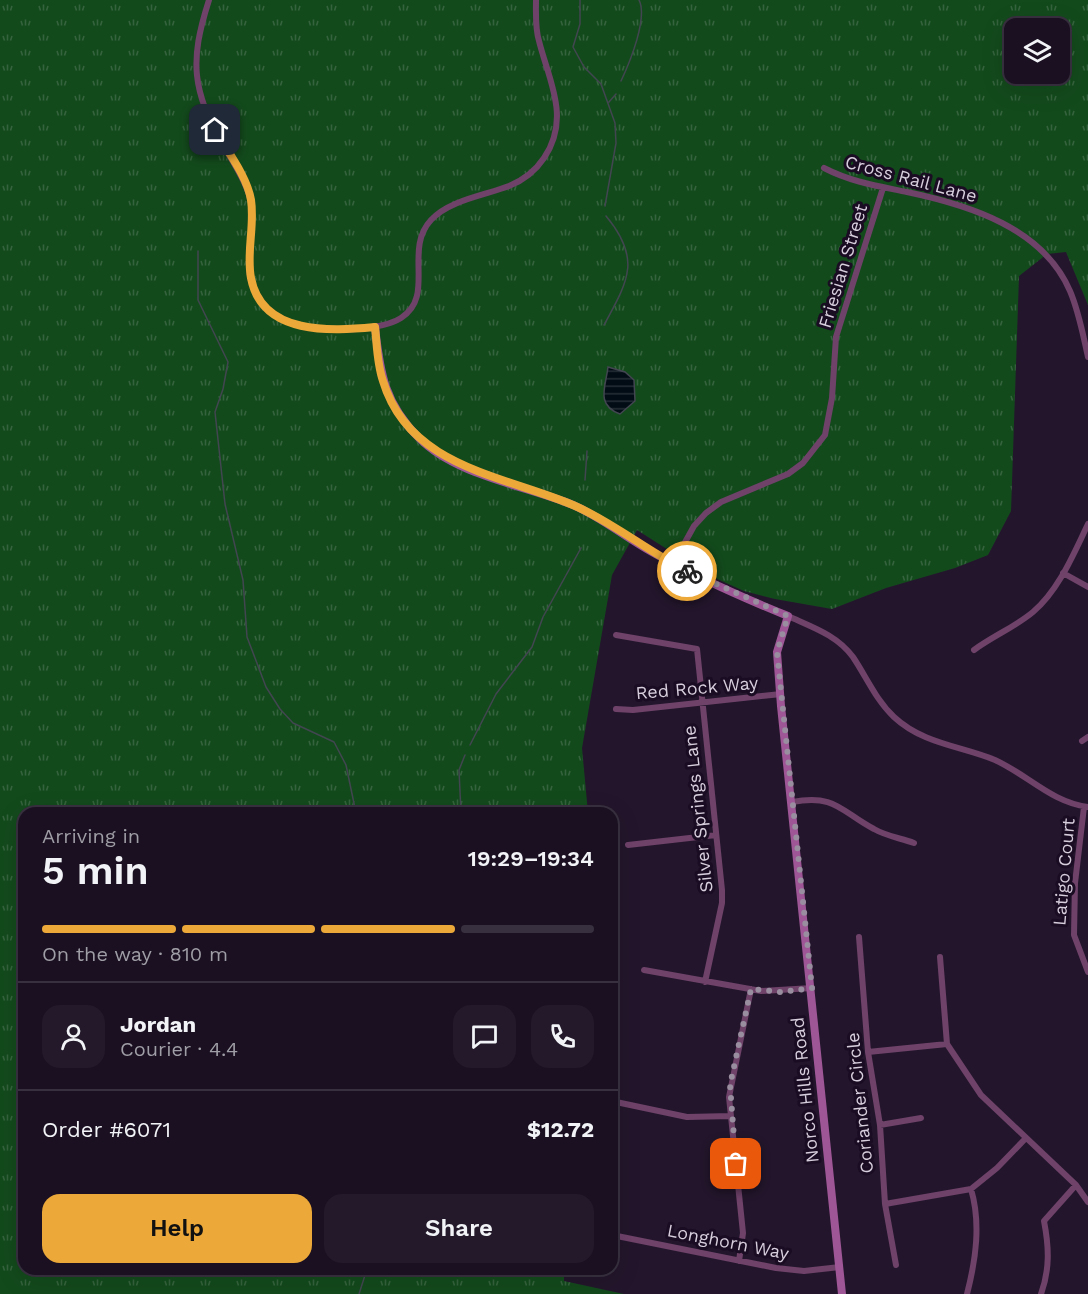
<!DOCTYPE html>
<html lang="en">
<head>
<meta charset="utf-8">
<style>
  :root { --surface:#1a1021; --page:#23192a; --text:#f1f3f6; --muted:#9f9da5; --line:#38303f; --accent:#eca93a }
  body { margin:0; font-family:"Work Sans",sans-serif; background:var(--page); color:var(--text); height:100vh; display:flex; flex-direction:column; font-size:22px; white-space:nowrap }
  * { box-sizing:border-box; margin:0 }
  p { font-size:20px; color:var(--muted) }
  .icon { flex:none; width:33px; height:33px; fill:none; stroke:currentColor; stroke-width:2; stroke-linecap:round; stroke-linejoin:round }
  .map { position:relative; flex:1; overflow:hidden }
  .details { position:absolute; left:18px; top:807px; width:600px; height:468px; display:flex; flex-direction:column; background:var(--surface); border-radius:18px; box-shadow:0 6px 24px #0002,0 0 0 2px var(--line) }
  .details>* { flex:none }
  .controls { position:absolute; left:1004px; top:18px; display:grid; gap:12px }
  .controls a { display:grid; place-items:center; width:66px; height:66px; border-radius:12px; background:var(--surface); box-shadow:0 6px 24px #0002,0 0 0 2px var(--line); font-size:30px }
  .pin { position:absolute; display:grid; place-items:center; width:51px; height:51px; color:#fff; margin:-26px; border-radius:12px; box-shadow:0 3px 9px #0006 }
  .courier { position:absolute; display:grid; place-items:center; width:60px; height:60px; margin:-30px; border:4px solid #eca93a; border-radius:50%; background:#fff; color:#222; box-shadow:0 2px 8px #0007 }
  .head em { font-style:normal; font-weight:600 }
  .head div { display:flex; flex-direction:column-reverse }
  .head { display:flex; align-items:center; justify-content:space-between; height:102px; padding:0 24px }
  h1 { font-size:39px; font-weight:600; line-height:45px }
  .bar { display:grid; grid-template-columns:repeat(4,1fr); gap:9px 6px; align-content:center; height:72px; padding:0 24px }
  .bar i { height:8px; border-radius:4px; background:var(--line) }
  .bar .on { background:var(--accent) }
  .bar p { grid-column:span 4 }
  .line { display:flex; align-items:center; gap:15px; padding:0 24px; border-top:2px solid var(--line) }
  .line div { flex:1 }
  .round { display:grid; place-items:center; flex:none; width:63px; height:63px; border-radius:18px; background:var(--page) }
  .cta { display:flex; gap:12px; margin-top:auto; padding:12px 24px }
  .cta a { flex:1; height:69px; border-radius:18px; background:var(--accent); color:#111; font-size:24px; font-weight:600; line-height:69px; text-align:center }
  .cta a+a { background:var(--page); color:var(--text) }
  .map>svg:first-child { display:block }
  .grass { fill:url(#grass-tufts); fill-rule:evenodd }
  .water { fill:url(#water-rules); stroke:#424650; stroke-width:1.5 }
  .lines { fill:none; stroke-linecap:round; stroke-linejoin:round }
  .stream { stroke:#424650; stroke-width:1.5 }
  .street { stroke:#6f426a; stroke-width:6 }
  .secondary { stroke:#9e5696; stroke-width:8 }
  .done { stroke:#988e9f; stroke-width:6; stroke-dasharray:0 10.8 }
  .route { stroke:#eca93a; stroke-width:8 }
  .labels { text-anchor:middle; stroke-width:6; stroke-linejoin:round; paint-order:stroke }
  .street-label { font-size:18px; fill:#d7cedd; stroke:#1a0c22 }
</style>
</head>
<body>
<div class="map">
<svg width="1088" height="1294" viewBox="0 0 1088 1294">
  <defs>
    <pattern id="grass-tufts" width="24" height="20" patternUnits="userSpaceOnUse" patternTransform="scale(1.5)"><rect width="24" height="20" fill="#134a1c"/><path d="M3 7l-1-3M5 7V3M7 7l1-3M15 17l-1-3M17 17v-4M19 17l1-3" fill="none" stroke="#35633d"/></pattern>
    <pattern id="water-rules" width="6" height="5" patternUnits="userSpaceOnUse" patternTransform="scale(1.5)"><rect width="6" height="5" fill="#020c14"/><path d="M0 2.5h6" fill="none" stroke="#262e36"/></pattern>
  </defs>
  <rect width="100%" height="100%" fill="#23162c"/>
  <path class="grass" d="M0 0H1088V305L1066 252 1047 254 1019 276 1011 511 988 555 955 568 886 588 832 609 775 599 744 591 706 574 637 530 612 575 582 748 588 813H24V1269H564V1281L624 1294H0ZM1014 28H1059V74H1014Z"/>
  <path class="water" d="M608 367 625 372 634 380 635 401 620 414C595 405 606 386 608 367Z"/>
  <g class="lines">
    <path class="stream" d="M580 0V24L573 47 584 67 601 84 615 123 616 143 605 206
      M621 81C630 62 648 18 639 0
      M609 102 616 94
      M198 251V300L228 362 223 389 215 412 225 504 243 580 247 637 266 687 280 709 293 723 334 742 346 765 356 813
      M604 325C628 281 642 259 606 216
      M585 480 587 451
      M470 745 496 694 532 647 543 617 581 548
      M461 813 459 770 465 755
      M359 1294 367 1269"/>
    <path class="street" d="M209 0C189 62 192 90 224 147 233 162 244 178 249 195 258 222 244 253 251 281 265 328 316 332 357 329 372 327 388 326 401 318 436 296 403 250 431 220 449 200 486 195 509 186 524 180 536 170 544 158 571 118 549 81 539 41 535 28 536 13 536 0
      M824 168C851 182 878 186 907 192 969 205 1043 228 1070 291 1079 312 1083 335 1088 357
      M673 564 694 526 706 513 721 502 788 474 803 463 825 435 832 398 836 337 883 188
      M1063 573 1088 587
      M788 616C812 627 837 635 853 657 867 678 876 700 894 717 923 744 961 746 995 760 1028 775 1051 802 1088 807
      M616 635 697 649 722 890V903L705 982
      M974 650C993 636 1015 627 1033 612 1059 590 1074 553 1088 524
      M616 709 633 710 781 694
      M1082 741 1088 737
      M792 802C836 794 840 811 874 829 886 836 900 838 914 843
      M1084 807 1075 883 1074 935 1088 972
      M628 845 716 835
      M859 937 868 1052 880 1125 885 1204 896 1265
      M940 957 947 1044 981 1095 1076 1185 1088 1202
      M644 970 761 991 812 988
      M868 1052 947 1044
      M616 1102 687 1117 731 1116
      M880 1125 921 1118
      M885 1204 971 1189 997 1168 1025 1139
      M612 1235 776 1268 804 1271 840 1267
      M739 1261 743 1233 729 1097 751 989
      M967 1294C976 1259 981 1223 971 1189
      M1041 1294C1050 1269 1049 1247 1044 1221L1076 1185"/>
    <path class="secondary" d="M375 327C380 374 385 404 419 438 456 476 525 485 573 505 601 517 625 537 652 552 696 577 741 597 788 616L777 652 781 706 842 1294"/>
  </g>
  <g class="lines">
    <path class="done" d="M687 571 788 616 777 652 812 988 781 992 751 989 730 1085 736 1164"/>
    <path class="route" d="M215 130C227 151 247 176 251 200 255 226 246 252 251 278 262 336 332 331 375 327 377 345 377 364 383 381 409 467 502 475 573 505 613 522 648 552 687 571"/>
  </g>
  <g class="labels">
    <g class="street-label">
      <text transform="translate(911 179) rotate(15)" y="6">Cross Rail Lane</text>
      <text transform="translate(843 266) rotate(-73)" y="6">Friesian Street</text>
      <text transform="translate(697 688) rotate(-5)" y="6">Red Rock Way</text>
      <text transform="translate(698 809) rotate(-96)" y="6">Silver Springs Lane</text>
      <text transform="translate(1064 872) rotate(-85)" y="6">Latigo Court</text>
      <text transform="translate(805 1090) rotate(-96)" y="6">Norco Hills Road</text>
      <text transform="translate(860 1103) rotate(-96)" y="6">Coriander Circle</text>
      <text transform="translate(728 1242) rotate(11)" y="6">Longhorn Way</text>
    </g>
  </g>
</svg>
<div class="controls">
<a><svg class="icon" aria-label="layers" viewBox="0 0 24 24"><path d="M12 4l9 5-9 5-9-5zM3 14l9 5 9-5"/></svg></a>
</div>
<div class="pin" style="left:736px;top:1164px;background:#ea580c"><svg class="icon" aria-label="bag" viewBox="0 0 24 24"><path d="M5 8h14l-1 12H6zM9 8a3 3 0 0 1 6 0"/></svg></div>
<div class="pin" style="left:215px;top:130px;background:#1f2937"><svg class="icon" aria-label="home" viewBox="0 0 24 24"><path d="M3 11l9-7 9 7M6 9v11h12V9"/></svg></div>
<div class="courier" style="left:687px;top:571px"><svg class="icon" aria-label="bike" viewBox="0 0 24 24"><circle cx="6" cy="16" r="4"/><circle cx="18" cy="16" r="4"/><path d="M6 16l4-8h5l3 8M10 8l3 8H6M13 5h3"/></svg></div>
<section class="details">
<div class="head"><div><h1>5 min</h1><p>Arriving in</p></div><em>19:29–19:34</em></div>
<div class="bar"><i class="on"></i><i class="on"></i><i class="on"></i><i></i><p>On the way · 810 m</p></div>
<div class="line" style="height:108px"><a class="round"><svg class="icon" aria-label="person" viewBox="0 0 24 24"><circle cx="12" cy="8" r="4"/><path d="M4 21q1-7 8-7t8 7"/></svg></a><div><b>Jordan</b><p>Courier · 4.4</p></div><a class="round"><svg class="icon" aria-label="chat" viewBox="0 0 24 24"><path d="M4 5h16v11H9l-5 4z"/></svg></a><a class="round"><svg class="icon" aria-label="phone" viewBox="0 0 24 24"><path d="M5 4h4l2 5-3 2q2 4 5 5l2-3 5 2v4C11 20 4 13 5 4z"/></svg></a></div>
<div class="line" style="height:78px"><div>Order #6071</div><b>$12.72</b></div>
<div class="cta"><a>Help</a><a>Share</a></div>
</section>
</div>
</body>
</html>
